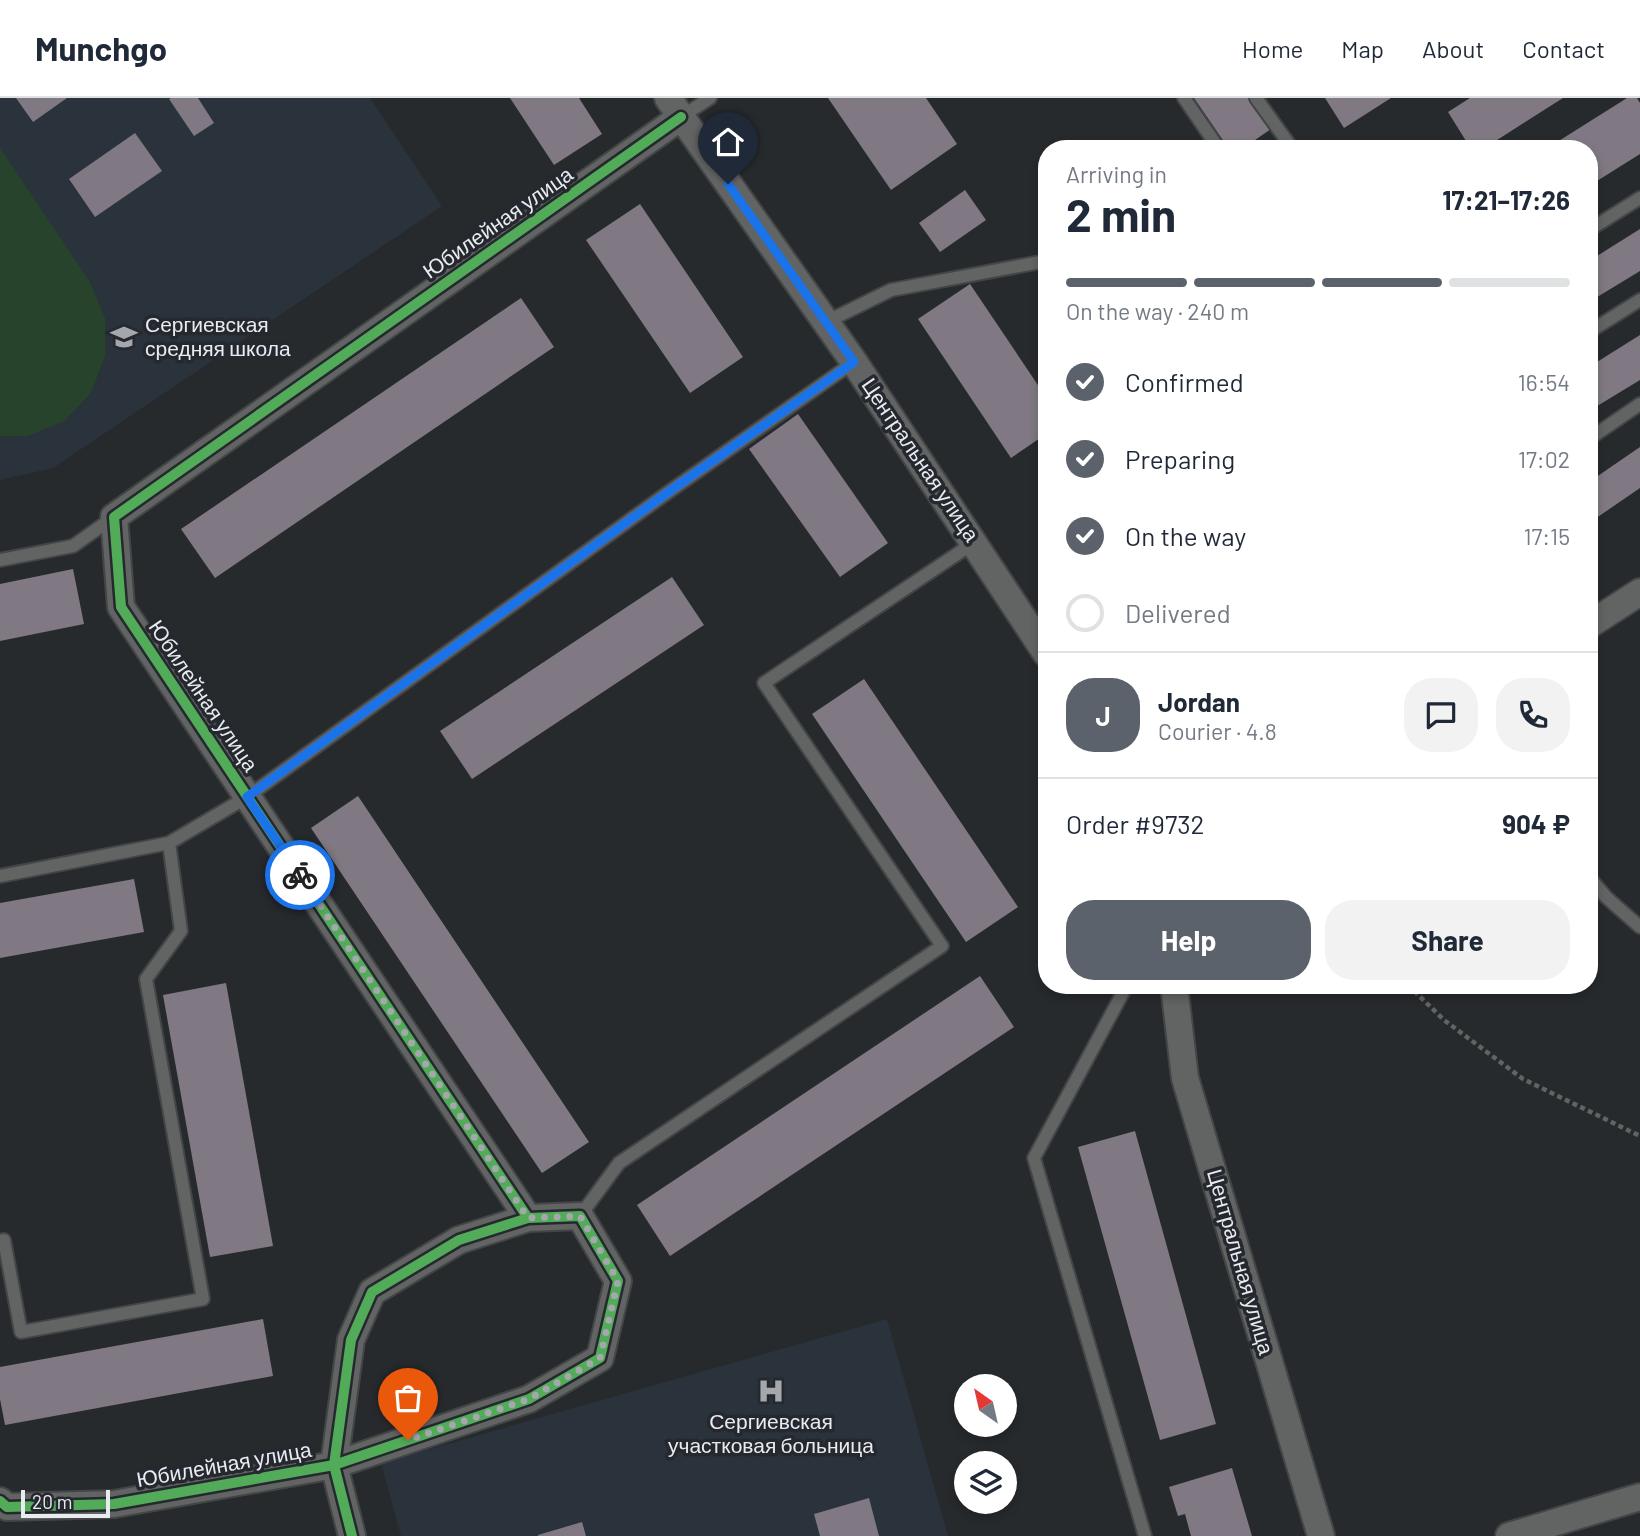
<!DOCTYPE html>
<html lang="en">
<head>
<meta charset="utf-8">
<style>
  :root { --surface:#fff; --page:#f2f2f3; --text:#1f2937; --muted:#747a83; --line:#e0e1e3; --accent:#5b626b }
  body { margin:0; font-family:Barlow,sans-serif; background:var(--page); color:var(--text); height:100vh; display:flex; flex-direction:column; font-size:26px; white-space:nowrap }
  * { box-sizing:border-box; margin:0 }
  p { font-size:23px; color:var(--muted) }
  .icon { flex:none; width:38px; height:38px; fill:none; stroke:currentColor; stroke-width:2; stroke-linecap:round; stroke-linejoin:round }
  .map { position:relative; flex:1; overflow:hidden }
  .sheet { position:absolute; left:1038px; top:42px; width:560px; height:854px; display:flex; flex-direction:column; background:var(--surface); border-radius:28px; box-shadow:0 4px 10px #0003 }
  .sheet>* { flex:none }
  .needle { width:46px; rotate:326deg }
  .controls { position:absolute; left:954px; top:1276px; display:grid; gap:14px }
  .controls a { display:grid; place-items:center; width:63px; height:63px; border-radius:50%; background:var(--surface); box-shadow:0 4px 10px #0003; font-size:35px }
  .scale { position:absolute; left:21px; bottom:18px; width:89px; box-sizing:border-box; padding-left:7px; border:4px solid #e8ebef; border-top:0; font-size:19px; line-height:24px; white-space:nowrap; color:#e8ebef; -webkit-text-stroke:5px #25292f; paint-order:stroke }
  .pin { position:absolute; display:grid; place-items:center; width:60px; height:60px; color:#fff; margin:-72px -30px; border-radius:50% 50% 50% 0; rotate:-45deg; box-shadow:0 0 7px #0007 }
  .pin .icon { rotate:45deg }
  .courier { position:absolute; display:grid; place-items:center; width:70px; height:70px; margin:-35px; border:5px solid #1a73e8; border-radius:50%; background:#fff; color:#222; box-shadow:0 2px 9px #0007 }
  .overview em { font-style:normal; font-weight:700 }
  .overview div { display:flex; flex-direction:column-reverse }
  .overview { display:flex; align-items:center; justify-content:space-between; height:119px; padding:0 28px }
  h1 { font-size:46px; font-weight:700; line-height:52px }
  .bar { display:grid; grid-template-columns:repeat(4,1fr); gap:10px 7px; align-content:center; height:84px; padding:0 28px }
  .bar i { height:9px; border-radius:5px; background:var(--line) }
  .bar .current { background:var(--accent) }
  .bar p { grid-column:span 4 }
  .line { display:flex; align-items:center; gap:18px; padding:0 28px; border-top:2px solid var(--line) }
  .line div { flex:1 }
  .round { display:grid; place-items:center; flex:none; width:74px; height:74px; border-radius:28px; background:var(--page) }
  ol { padding:0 28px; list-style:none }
  li { display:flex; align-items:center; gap:21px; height:77px }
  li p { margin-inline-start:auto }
  li .icon { padding:7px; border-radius:50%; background:var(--accent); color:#fff; stroke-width:4 }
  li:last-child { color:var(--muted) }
  li i { width:38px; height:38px; border:4px solid var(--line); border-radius:50% }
  .button { display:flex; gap:14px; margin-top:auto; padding:14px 28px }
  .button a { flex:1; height:80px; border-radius:28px; background:var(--accent); color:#fff; font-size:28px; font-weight:700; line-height:80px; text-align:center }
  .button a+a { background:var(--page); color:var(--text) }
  header { display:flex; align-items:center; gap:42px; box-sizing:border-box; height:98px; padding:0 35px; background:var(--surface); border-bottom:2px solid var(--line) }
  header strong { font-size:33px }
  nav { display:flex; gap:38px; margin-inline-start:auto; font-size:24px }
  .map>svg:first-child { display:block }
  .built { fill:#2a323b }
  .pitch { fill:#27432c }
  .building { fill:#807983 }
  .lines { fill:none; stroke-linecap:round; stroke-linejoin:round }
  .service-casing { stroke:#434547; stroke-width:16 }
  .minor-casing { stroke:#434547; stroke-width:30 }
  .path { stroke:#626363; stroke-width:4.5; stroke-dasharray:5 3.5; stroke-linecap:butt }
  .service { stroke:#626363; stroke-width:12 }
  .minor { stroke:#626363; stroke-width:26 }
  .cycleway-casing { stroke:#25292f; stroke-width:15 }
  .cycleway { stroke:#51ab58; stroke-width:10 }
  .done { stroke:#a4a7ab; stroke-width:7; stroke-dasharray:0 12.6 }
  .route { stroke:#1a73e8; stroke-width:9 }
  .labels { text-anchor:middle; stroke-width:7; stroke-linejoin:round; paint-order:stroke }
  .street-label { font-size:21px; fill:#e8ebef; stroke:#25292f }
  .poi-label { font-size:21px; fill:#e8ebef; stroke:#25292f; text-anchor:start }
</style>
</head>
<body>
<header>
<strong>Munchgo</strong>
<nav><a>Home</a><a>Map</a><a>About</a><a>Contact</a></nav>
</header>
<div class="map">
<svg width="1640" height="1438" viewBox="0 0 1640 1438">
  <rect width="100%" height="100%" fill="#272a2d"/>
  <path class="built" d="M0 0H370L442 108 53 370 0 382Z
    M887 1221 948 1438H401L381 1365Z"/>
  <path class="pitch" d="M0 50 90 184 105 220V258L91 295 64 323 28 338H0Z"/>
  <path class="building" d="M16 0H67L33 24Z
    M171 0H198L214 25 194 38 169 1Z
    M510 0H579L602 36 554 67Z
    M828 0H926L957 46 891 92Z
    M1194 0H1249L1271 31 1242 51H1229Z
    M1325 0H1391L1344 30Z
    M1470 0H1563L1483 51H1471L1448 14Z
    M1627 0H1637L1640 5V56L1589 88V51H1546Z
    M135 35 162 73 95 119 69 81Z
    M965 92 986 122 940 154 919 125Z
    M640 106 743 259 690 295 586 142Z
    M1640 131V173L1589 204V163Z
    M970 186 1046 299V336L1011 360 918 221Z
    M521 200 554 249 215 480 181 431Z
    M1640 237V282L1589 313V269Z
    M798 316 888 445 840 479 749 351Z
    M1640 349V390L1589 425V384Z
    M73 471 84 526 0 543V486Z
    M672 479 704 527 472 681 440 633Z
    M864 581 1018 809 966 844 812 616Z
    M358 698 589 1044 542 1075 311 730Z
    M134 781 144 834 0 860V805Z
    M980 878 1014 929 670 1158 637 1107Z
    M226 885 273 1148 210 1159 163 897Z
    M1135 1033 1216 1326 1160 1342 1078 1049Z
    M263 1221 273 1278 5 1327 0 1301V1269Z
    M1232 1370 1252 1438H1191L1185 1416 1178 1418 1169 1389Z
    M869 1400 879 1438H820L814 1416Z
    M582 1424 586 1438H538V1437Z"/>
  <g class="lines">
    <defs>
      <path id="service" d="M1184 0 1219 51
        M1256 0 1289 46 1282 51
        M681 19 710 0
        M1589 132 1640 100
        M826 224 891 192 1046 163
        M1589 234 1640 202
        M1589 341 1640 306
        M0 462 73 448 114 419
        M0 778 169 745 247 699 667 395 854 264
        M1589 779 1606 799 1640 829
        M1127 887 1034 1060 1145 1438
        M580 1118 619 1065 942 848 764 585 975 444
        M0 1143 4 1142 21 1234 203 1201 146 881 181 833 169 745"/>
      <path id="minor" d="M668 0 854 264 1046 555
        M1589 527 1640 494
        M1174 887 1185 980 1321 1438
        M528 1120 121 509 114 419 681 19
        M0 1403 7 1409 114 1406 334 1367 529 1301 600 1260 618 1183 580 1118 528 1120 459 1142 372 1194 351 1242 334 1367 352 1438
        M1509 1438 1640 1399"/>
    </defs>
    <use href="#service" class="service-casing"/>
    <use href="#minor" class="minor-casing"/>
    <path class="path" d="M1408 887 1444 922 1523 981 1640 1038"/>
    <use href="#service" class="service"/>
    <use href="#minor" class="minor"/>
    <defs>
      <path id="cycleway" d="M528 1120 121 509 114 419 681 19
        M0 1403 7 1409 114 1406 334 1367 529 1301 600 1260 618 1183 580 1118 528 1120 459 1142 372 1194 351 1242 334 1367 352 1438"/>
    </defs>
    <use href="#cycleway" class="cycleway-casing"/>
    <use href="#cycleway" class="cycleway"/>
  </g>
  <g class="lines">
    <path class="done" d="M300 777 528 1120 580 1118 618 1183 600 1260 529 1301 408 1342"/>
    <path class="route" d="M300 777 247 699 667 395 854 264 728 86"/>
  </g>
  <defs>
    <symbol id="school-bare" viewBox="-9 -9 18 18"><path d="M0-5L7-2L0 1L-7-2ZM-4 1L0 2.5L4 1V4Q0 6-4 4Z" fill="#a4a7ab" stroke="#25292f" stroke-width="2.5" paint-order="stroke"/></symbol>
    <symbol id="hospital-bare" viewBox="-9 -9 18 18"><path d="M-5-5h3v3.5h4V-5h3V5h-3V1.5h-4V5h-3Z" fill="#a4a7ab" stroke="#25292f" stroke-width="2.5" paint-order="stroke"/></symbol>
  </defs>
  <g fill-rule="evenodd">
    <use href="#school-bare" x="105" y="220" width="38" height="38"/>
    <use href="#hospital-bare" x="752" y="1274" width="38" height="38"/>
  </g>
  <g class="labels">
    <g class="street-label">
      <text transform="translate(498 125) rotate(-35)" y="7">Юбилейная улица</text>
      <text transform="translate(920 362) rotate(56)" y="7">Центральная улица</text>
      <text transform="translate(203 598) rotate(56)" y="7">Юбилейная улица</text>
      <text transform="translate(1240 1164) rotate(74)" y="7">Центральная улица</text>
      <text transform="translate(224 1367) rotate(-10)" y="7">Юбилейная улица</text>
    </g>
    <g class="poi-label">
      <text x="145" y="234">Сергиевская<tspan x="145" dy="24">средняя школа</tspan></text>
      <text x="771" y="1331" text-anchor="middle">Сергиевская<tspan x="771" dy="24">участковая больница</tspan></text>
    </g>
  </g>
</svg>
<div class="controls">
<a><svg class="needle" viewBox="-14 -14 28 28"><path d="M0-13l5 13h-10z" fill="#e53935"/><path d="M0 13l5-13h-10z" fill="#747a83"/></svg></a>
<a><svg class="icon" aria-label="layers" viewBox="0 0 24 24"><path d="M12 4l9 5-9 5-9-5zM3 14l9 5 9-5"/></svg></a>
</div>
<div class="scale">20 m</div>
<div class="pin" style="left:408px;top:1342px;background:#ea580c"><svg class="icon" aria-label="bag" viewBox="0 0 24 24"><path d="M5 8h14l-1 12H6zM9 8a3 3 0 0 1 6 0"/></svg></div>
<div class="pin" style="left:728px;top:86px;background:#1f2937"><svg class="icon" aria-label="home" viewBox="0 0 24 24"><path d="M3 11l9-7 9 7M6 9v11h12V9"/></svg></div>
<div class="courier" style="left:300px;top:777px"><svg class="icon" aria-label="bike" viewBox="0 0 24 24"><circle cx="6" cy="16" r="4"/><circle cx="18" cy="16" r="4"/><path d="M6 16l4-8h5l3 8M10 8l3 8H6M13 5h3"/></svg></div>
<section class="sheet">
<div class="overview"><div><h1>2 min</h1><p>Arriving in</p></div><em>17:21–17:26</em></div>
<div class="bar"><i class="current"></i><i class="current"></i><i class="current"></i><i></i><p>On the way · 240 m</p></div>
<ol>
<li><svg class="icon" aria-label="check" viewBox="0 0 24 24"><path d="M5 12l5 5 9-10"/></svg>Confirmed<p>16:54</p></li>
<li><svg class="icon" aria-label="check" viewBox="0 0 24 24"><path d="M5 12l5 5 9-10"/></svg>Preparing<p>17:02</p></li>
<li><svg class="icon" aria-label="check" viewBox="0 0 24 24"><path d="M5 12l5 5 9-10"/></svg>On the way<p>17:15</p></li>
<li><i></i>Delivered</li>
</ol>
<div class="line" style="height:126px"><b class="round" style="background:var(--accent);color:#fff">J</b><div><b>Jordan</b><p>Courier · 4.8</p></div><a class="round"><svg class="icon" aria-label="chat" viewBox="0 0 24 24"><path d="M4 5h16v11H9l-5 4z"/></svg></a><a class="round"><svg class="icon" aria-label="phone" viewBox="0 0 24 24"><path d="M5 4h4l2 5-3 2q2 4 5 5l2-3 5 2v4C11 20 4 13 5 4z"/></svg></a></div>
<div class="line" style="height:91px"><div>Order #9732</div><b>904 ₽</b></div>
<div class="button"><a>Help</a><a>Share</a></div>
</section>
</div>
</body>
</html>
